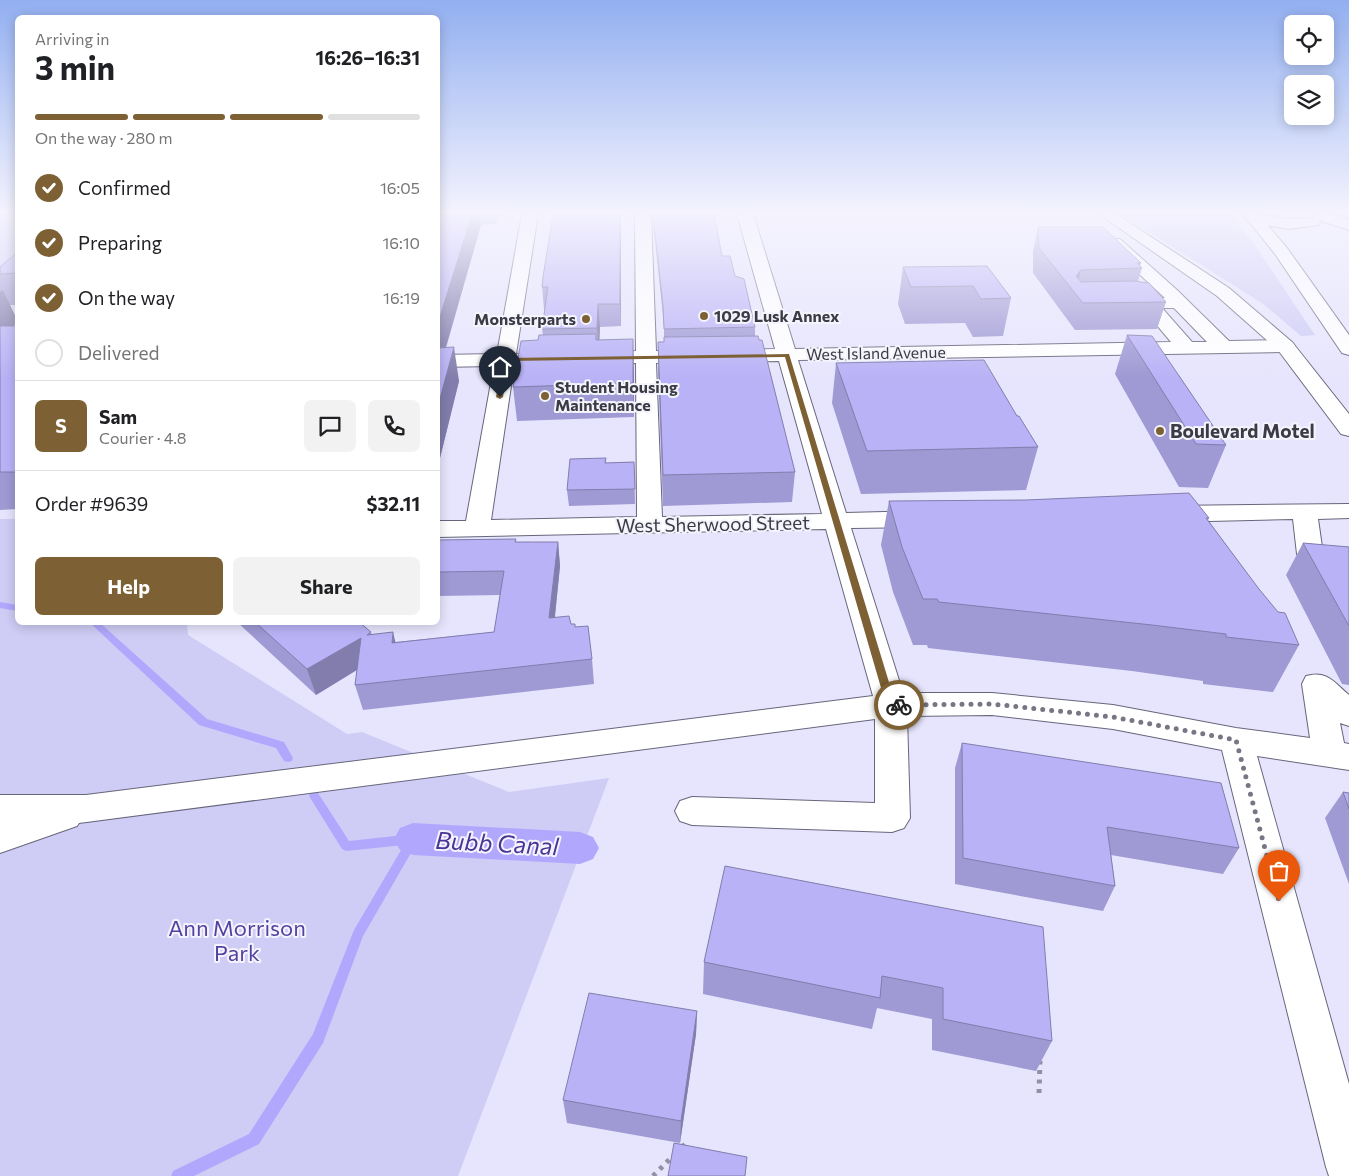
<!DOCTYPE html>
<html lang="en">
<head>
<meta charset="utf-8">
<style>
  :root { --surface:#fff; --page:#f2f2f2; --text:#202124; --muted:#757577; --line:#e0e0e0; --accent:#7d6134 }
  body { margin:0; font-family:Commissioner,sans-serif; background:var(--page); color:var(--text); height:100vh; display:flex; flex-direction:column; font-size:19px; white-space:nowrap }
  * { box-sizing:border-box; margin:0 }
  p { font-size:16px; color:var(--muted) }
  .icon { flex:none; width:28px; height:28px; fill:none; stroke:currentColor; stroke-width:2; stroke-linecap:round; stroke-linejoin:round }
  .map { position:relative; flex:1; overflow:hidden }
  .sheet { position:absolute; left:15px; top:15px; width:425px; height:610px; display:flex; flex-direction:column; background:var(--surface); border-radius:8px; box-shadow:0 2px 12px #0003 }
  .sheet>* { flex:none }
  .tools { position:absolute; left:1284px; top:15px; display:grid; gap:10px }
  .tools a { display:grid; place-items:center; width:50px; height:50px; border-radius:8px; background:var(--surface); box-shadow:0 2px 12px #0003; font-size:25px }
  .pin { position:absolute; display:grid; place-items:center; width:42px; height:42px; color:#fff; margin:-51px -21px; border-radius:50% 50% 50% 0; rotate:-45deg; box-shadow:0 0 5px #0007 }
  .pin .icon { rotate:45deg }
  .courier { position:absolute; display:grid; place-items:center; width:50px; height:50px; margin:-25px; border:4px solid #7d6134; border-radius:50%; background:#fff; color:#222; box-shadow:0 1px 6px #0007 }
  .overview em { font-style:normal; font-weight:700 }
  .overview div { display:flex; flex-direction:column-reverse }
  .overview { display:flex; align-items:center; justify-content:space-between; height:85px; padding:0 20px }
  h1 { font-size:32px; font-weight:700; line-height:38px }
  .bar { display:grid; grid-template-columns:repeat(4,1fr); gap:8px 5px; align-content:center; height:60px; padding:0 20px }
  .bar i { height:6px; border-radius:4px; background:var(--line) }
  .bar .active { background:var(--accent) }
  .bar p { grid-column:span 4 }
  .line { display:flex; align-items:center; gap:12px; padding:0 20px; border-top:1px solid var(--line) }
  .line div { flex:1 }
  .round { display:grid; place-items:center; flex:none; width:52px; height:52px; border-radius:8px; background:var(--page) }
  ol { padding:0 20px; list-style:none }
  li { display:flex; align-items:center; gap:15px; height:55px }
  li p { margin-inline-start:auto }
  li .icon { padding:5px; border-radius:50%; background:var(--accent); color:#fff; stroke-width:4 }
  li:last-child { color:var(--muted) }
  li i { width:28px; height:28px; border:2px solid var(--line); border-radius:50% }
  .primary-button { display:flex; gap:10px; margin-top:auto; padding:10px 20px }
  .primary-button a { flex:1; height:58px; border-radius:8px; background:var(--accent); color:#fff; font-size:20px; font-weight:700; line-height:58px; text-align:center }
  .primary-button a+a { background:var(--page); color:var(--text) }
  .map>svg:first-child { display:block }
  .green { fill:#cfccf5 }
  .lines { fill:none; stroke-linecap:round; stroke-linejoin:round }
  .stream { fill:#b1a8fd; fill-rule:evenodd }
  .canal { fill:#b1a8fd; fill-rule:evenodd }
  .minor-casing { stroke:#67667b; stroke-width:2 }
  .major-casing { stroke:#67667b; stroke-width:2 }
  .path { stroke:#9291a3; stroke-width:5; stroke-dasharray:4 5.5; stroke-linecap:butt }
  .minor { fill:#fff; fill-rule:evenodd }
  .major { fill:#fff; fill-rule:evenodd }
  .wall { fill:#9f99d4 }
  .shaded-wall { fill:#827dac }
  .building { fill:#b9b2f6; stroke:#827dac }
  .route { fill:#7d6134 }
  .done { stroke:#787685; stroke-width:5; stroke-dasharray:0 9 }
  .poi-dot { fill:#7d6134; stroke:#f4f4fd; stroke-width:2 }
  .labels { text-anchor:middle; stroke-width:4; stroke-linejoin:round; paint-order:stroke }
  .far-poi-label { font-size:16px; font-weight:bold; fill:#3c3b45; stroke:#f4f4fd; text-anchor:start }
  .far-street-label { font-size:16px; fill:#3c3b45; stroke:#f4f4fd }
  .poi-label { font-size:19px; font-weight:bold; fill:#3c3b45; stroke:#f4f4fd; text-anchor:start }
  .street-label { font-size:19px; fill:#3c3b45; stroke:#f4f4fd }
  .near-park-label { font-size:22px; fill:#5540a2; stroke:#f4f4fd }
  .near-water-label { font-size:24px; font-style:italic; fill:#4a3495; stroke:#f4f4fd }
</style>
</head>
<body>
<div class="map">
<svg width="1349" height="1176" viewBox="0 0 1349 1176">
  <rect width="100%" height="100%" fill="#e6e5fd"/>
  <path class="green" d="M0 214H17V287L0 302Z
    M1120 214H1229L1252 241 1315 335 1301 336 1262 303Z
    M0 519H17L18 622 187 623 188 635 347 734 362 732 509 792 609 778 458 1176H0Z"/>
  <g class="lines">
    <path class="stream" d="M0 602 18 605V611L0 608Z
      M89 622H99L207 719 284 742 293 758 292 761 288 762 284 761 276 748 199 725Z
      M314 792 318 793 349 841 413 834 417 836 419 839 363 936 323 1043 259 1144 194 1176H171L173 1171 249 1134 313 1034 354 930 404 845 346 851 342 849 309 796 310 793Z"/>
    <path class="canal" d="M413 823 580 832 593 837 599 848 593 859 580 864 413 855 400 850 394 839 400 828Z"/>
    <defs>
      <path id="minor" d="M522 214H538L516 354 556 353 563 355 566 359 563 363 514 366 491 520 637 517 636 363 596 364 589 362 586 358 589 354 636 351 635 214H651L656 351 775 349 737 214H753L795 349 1171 342 1140 305 1143 299 1165 298 1108 245 1106 242 1108 239H1120L1177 290 1229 341 1285 340 1292 342 1295 346 1292 350 1285 352 798 360 846 513 923 511 932 514 936 519 932 524 923 527 851 528 903 693H992L1113 705 1236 728 1310 738 1302 684 1306 676C1327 670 1334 682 1349 695V726L1340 723 1344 743 1349 744V770L1257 756 1349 1084V1176H1329L1326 1167 1222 750 1113 729 992 715 907 716 910 818 904 828 892 832 692 825 680 821 675 811 680 801 692 797 875 803V719L79 823 77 826 0 853V795H86L873 696 826 529 438 537V521H466L494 366 438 367V355L497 354ZM1162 308H1174L1207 342H1192ZM779 361 822 514 662 517 656 363Z
        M1257 214 1289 219 1314 218 1313 214H1332L1349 220V230L1319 220 1321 222 1318 225 1289 229 1253 223 1248 221 1245 218 1248 215Z
        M1349 504V518L1318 519 1323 554 1319 560 1310 562 1301 560 1297 554 1293 519 1168 522 1159 519 1155 514 1159 509 1168 506Z"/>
      <path id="major" d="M1099 214H1116L1229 288 1292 342 1349 414V436L1341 434 1278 350 1217 296Z
        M1243 214H1258L1287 248 1349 335V355L1342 353 1275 254Z"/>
    </defs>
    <use href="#minor" class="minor-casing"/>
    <use href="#major" class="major-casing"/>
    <path class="path" d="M1039 1093 1040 1061
      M682 1147 689 1141
      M653 1176 674 1155"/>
    <use href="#minor" class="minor"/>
    <use href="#major" class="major"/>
  </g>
  <path class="wall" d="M438 214H498L495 224 481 225 446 348 459 381 438 466Z
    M621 214V326L600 327 599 340 634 371V417L517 421 513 387 538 340 543 335 542 329 545 309H544L542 287Z
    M652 214H714L722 256 755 327V336L795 472 792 502 663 506 658 370V342H664V325Z
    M1038 227 1141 263 1140 266 1142 268 1138 281 1166 302 1157 329 1075 330 1033 273V251Z
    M18 252V305H10L18 322 13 326H18V509L0 510V267Z
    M987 266 1011 298 1003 336 973 337 965 323 905 324 898 304 903 267Z
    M1127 335 1226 445 1208 488 1179 487 1115 374Z
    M836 363 1017 416 1038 447 1026 490 861 494 832 403Z
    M606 458V463L634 462 635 504 569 506 567 490Z
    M889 501 1209 518 1208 520 1299 645 1273 692 1203 684V681L1132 671 928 648 927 645H913L893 592 881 545Z
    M516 539V542H558L560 566 555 617 576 627 592 659 594 684 363 710 355 685 357 670 316 695 237 622H359L372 634 396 642 494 632 500 595 438 596V540Z
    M1303 543 1349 547V685L1342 684 1286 575Z
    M962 743 1239 848 1223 874 1111 855 1115 886 1103 911 955 884V768Z
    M1343 792 1349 793V884L1325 818Z
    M725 866 1052 1041 1036 1071 932 1050V1019L877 1008 872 1029 703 994 704 962Z
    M697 1011 696 1034 680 1143 567 1123 563 1100Z"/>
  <path class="shaded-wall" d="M472 214H479L481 225 444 353 438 355V321Z
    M494 214H498L495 224Z
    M620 214H621V326L620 304Z
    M1081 270 1075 293 1076 276Z
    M3 290 18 322 0 338V292Z
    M598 304 600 327 599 351 597 328Z
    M633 339 634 371V417L633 383Z
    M454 347 459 381 438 466V406Z
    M558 542 560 566 552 643 549 618Z
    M393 632 399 657 392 643Z
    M361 638 368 663 316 695 307 669Z
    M697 1011 696 1034 680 1143 681 1121Z"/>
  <path class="building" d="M438 214H472L439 320 438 321Z
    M553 214H620V304H598L597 328 542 329 548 287H542L543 277Z
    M653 214H714L722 256H730L735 276 744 279 755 327 664 329 663 306Z
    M1038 227H1103L1141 263H1137L1142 268 1081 270 1076 276 1081 282 1134 281 1149 283 1166 302 1083 303 1039 248Z
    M18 252V273L0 274V267Z
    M987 266 1011 298 981 299 973 286 911 287 903 267Z
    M0 326H18V472H0Z
    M596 334V340L633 339V383L513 387 521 341 538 340 539 335Z
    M1127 335 1152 336 1226 445 1196 444Z
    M758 336 759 340H762L795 472 663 475 658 342H664V337Z
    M454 347 438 406V348Z
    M984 360 1017 416H1019L1038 447 867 451 836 363Z
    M606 458 605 463 634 462 635 489 567 490 570 459Z
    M1189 493 1209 518H1206L1259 589 1278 612 1285 613 1299 645 1226 637V634L1152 625 939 602 937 599H923L902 547 889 501 1026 500Z
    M516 539 515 542H558L549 618 569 616 571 624H575V627L588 626 592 659 355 685 361 638 307 669 255 622H359L371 632 367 635 393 632 392 643 494 632 504 571 438 572V540Z
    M1303 543 1349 547V626Z
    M962 743 1221 783 1239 848 1107 827 1115 886 963 858Z
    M1343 792 1349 793V809Z
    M725 866 1043 927 1052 1041 943 1019V988L882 976 880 998 704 962Z
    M589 993 697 1011 681 1121 563 1100Z
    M674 1143 747 1157 745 1176H668Z"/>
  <linearGradient id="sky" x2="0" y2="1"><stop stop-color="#92aff0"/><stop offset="0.56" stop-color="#f4f3fe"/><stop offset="1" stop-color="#f4f3fe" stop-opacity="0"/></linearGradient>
  <rect width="1349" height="379" fill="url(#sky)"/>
  <path class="route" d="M789 354 895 702 902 703V707L891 709 886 705 785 357 509 361 503 397 500 399 496 397 503 359 506 358Z"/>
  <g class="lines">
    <path class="done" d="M899 705 992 704 1113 717 1236 740 1279 901"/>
  </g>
  <g class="poi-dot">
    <circle cx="704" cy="316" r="5"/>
    <circle cx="586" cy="319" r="5"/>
    <circle cx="545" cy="396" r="5"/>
    <circle cx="1160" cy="431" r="5"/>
  </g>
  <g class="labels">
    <g class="far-poi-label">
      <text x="714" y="322">1029 Lusk Annex</text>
      <text x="576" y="325" text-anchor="end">Monsterparts</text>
      <text x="555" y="393">Student Housing<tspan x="555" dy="18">Maintenance</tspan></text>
    </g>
    <g class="far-street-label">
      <text transform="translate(876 353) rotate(-1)" y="6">West Island Avenue</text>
    </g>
    <g class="poi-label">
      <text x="1170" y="438">Boulevard Motel</text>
    </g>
    <g class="street-label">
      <text transform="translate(713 524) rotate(-1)" y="7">West Sherwood Street</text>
    </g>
    <g class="near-park-label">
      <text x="237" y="936">Ann Morrison<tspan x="237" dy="25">Park</tspan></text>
    </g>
    <g class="near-water-label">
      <text transform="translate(497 844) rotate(3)" y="8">Bubb Canal</text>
    </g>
  </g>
</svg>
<div class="tools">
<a><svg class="icon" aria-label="locate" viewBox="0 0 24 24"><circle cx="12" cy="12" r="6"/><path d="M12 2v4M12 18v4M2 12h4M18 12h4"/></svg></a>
<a><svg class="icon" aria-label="layers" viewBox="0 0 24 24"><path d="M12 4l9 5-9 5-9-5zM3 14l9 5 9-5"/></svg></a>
</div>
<div class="pin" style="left:1279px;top:901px;background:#ea580c"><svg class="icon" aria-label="bag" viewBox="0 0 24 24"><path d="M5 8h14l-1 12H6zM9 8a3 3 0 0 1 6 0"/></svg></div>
<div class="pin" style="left:500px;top:397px;background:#1f2937"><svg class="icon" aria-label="home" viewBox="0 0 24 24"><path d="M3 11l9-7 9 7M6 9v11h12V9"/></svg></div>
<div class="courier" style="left:899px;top:705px"><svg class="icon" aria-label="bike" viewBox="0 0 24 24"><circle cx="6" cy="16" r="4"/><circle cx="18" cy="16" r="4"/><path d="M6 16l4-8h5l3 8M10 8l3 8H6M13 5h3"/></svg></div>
<section class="sheet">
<div class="overview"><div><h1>3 min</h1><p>Arriving in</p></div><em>16:26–16:31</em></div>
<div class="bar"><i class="active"></i><i class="active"></i><i class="active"></i><i></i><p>On the way · 280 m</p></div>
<ol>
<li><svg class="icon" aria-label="check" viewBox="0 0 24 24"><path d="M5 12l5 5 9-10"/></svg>Confirmed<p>16:05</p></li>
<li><svg class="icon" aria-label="check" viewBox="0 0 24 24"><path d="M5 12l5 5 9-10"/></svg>Preparing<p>16:10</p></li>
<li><svg class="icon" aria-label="check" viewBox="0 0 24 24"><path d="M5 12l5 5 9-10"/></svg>On the way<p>16:19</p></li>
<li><i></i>Delivered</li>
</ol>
<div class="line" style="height:90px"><b class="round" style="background:var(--accent);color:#fff">S</b><div><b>Sam</b><p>Courier · 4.8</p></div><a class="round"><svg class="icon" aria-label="chat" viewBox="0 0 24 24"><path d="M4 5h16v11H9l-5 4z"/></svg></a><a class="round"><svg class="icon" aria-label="phone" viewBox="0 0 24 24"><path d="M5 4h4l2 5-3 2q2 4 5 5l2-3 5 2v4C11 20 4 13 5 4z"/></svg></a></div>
<div class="line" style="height:65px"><div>Order #9639</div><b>$32.11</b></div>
<div class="primary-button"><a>Help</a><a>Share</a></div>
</section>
</div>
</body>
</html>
